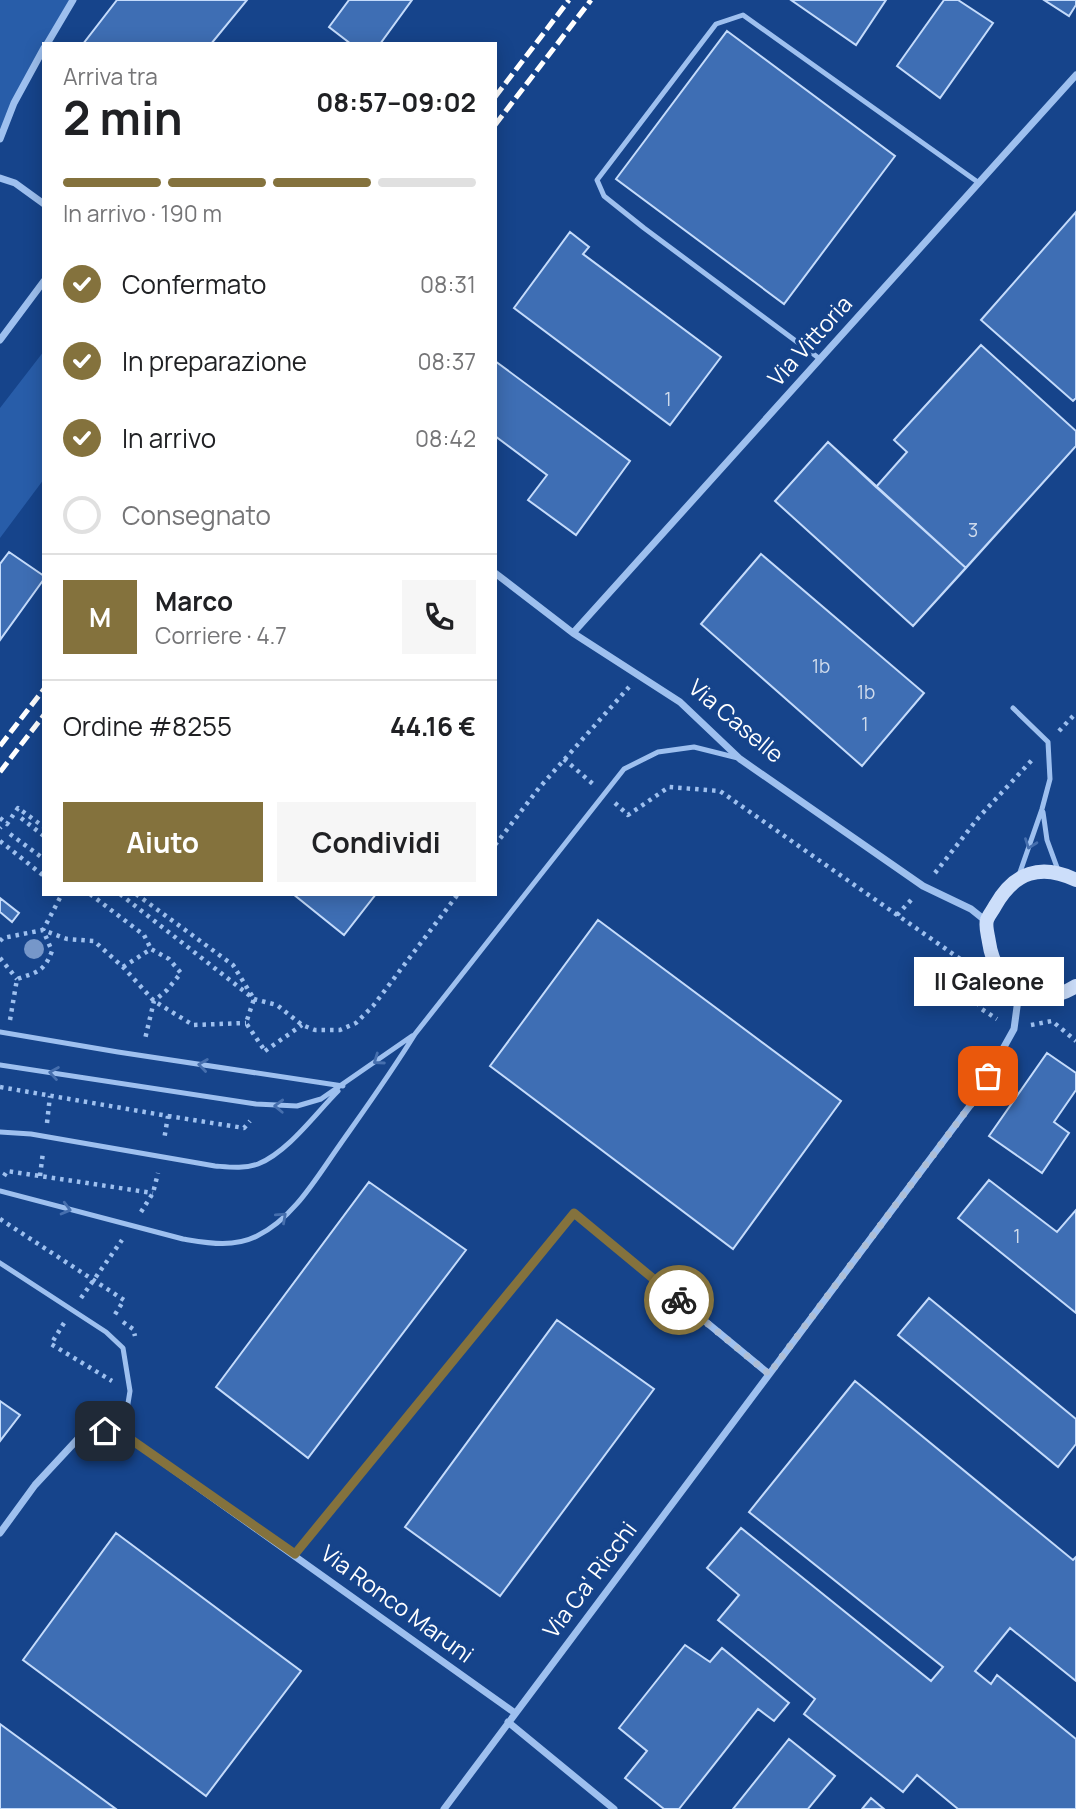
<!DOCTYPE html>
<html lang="it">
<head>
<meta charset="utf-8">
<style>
  :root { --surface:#fff; --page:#f6f6f6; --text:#202124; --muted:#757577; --line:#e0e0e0; --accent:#84723d }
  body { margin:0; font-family:Manrope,sans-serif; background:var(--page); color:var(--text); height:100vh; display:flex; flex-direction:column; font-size:26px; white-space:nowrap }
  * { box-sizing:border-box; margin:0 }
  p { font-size:23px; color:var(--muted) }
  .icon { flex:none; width:38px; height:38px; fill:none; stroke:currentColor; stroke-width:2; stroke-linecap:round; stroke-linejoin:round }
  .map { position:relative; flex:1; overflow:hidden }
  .drawer { position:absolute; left:42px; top:42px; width:455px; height:854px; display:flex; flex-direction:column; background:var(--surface); border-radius:0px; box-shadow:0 4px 18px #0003 }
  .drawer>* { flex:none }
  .pin { position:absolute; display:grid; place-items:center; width:60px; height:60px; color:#fff; margin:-30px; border-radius:14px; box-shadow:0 4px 10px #0006 }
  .courier { position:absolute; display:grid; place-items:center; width:70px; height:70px; margin:-35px; border:5px solid #84723d; border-radius:50%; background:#fff; color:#222; box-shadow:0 2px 9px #0007 }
  .bubble { position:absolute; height:49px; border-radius:0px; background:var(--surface); box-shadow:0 4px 18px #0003; font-size:23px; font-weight:700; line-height:49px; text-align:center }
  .head em { font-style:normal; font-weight:700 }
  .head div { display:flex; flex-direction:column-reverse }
  .head { display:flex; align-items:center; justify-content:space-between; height:119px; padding:0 21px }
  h1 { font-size:46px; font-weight:700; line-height:52px }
  .bar { display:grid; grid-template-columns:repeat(4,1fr); gap:10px 7px; align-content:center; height:84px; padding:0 21px }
  .bar i { height:9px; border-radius:5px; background:var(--line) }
  .bar .active { background:var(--accent) }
  .bar p { grid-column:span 4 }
  .line { display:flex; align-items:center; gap:18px; padding:0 21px; border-top:2px solid var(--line) }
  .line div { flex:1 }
  .round { display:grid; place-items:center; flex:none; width:74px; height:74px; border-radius:0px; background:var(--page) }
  ol { padding:0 21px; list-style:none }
  li { display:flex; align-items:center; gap:21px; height:77px }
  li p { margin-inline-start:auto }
  li .icon { padding:7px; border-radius:50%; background:var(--accent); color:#fff; stroke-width:4 }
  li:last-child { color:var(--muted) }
  li i { width:38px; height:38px; border:4px solid var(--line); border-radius:50% }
  .primary-button { display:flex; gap:14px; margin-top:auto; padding:14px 21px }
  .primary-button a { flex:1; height:80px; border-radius:0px; background:var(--accent); color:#fff; font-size:28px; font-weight:700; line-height:80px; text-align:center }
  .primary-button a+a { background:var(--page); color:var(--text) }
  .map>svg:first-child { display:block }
  .green { fill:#285da9 }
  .building { fill:#3e6eb4; stroke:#c4dbfb; stroke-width:2 }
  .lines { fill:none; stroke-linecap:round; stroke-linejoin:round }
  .path { stroke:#9ec0ef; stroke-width:4.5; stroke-dasharray:3.5 5; stroke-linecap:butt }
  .lane { stroke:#9ec0ef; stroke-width:5 }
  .street { stroke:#9ec0ef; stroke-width:7 }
  .secondary { stroke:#ccdefa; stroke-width:14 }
  .rail { stroke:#fff; stroke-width:5; stroke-dasharray:12 5; stroke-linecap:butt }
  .tree { fill:#7697c9 }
  .oneway { stroke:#466fae }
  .done { stroke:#adbed6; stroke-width:7; stroke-dasharray:0 12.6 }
  .route { stroke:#84723d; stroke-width:9 }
  .labels { text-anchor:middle; stroke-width:7; stroke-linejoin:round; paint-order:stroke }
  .number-label { font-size:19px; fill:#cfdbec }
  .street-label { font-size:23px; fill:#fff; stroke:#16448b }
</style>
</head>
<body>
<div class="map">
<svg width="1076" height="1809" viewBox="0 0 1076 1809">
  <rect width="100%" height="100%" fill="#16448b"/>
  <path class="green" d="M0 0H73L44 48 0 139Z
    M44 351V479L0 538V408Z"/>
  <path class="building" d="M117 0H247L211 44H83Z
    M349 0H412L380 44H351L329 27Z
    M791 0H886L856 45Z
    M944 0H958L993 23 940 98 897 66Z
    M1044 0H1076V5L1069 16Z
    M727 31 895 156 784 304 616 179Z
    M1076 212V398L1073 401 981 320Z
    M570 232 589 247 583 254 721 357 670 425 514 308Z
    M981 345 1076 431V446L913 626 775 501 828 442 876 487 907 452 894 440Z
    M981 345 1076 431V446L966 568 876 487 907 452 894 440Z
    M495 361 630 461 576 535 528 500 547 475 495 436Z
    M828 442 966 568 913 626 775 501Z
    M9 552 44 576V579L0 640V564Z
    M761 554 924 693 862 766 701 624Z
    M293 894H376L344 935Z
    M0 898 19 913 12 922 0 912Z
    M598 920 841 1101 733 1249 490 1066Z
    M1047 1053 1076 1073V1090L1054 1122 1069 1133 1042 1173 989 1136Z
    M989 1180 1057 1232 1076 1210V1313L958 1218Z
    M369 1182 466 1250 308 1458 216 1387Z
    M929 1298 1076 1419V1444L1058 1467 898 1335Z
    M557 1320 654 1389 500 1596 405 1527Z
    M855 1381 1073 1560 1076 1557V1681L1010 1628 975 1671 991 1684 997 1675 1076 1739V1809H958L917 1775 903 1792 804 1714 815 1699 718 1620 739 1595 707 1568 741 1528 931 1681 943 1667 749 1512Z
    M0 1401 20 1415 0 1441Z
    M116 1533 301 1671 206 1796 23 1660Z
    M685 1645 710 1662 722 1648 789 1703 774 1721 758 1709 679 1809H664L625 1778 647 1751 619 1728Z
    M0 1724 116 1809H0Z
    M789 1739 835 1776 808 1809H733Z
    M871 1798 884 1809H862Z"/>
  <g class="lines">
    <path class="path" d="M1059 731 1076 713
      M564 759 593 784
      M615 803 628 815 669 787 720 791 963 961 980 1008 997 1019
      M0 818 7 824 18 808 44 827
      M21 818 44 836
      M0 828 1 827
      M10 834 44 859
      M0 841 44 876
      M495 845 539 788 629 687
      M935 873 979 817 1032 760
      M90 894 144 935 151 949
      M120 894 254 999 277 1005 302 1025 315 1030H340L356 1023 373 1006 458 894
      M136 894 233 965 254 999 246 1023 265 1051
      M897 915 913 898
      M0 941 3 938 43 930 67 939 94 941 123 967 154 1001 193 1025 246 1023
      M0 958 17 979
      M123 967 151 949 169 959 181 973 167 990 154 1001 145 1039
      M10 1020 17 979C37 972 44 972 52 951L43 930 62 894
      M1031 1025 1052 1021 1076 1041
      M265 1051 302 1025
      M0 1087 168 1116 164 1140
      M168 1116 244 1128 250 1121
      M47 1123 50 1096
      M4 1176 7 1171 153 1193
      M40 1176 43 1152
      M141 1212 153 1193 158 1173
      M0 1219 124 1300 114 1316 116 1317
      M81 1298 122 1240
      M123 1322 133 1329 135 1336
      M64 1323 51 1344 112 1381"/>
    <path class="lane" d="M820 359 644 228 604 196 597 180 716 24 743 15 979 183
      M1013 708 1048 742 1050 779 1042 809 1019 875
      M1043 812 1047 840 1058 870
      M0 1032 118 1052 343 1086
      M0 1065 256 1104 297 1106 321 1099 412 1036
      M0 1132 31 1134 215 1166C229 1167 244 1169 258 1164 288 1152 316 1113 338 1091
      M0 1191 183 1239C208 1243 233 1248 257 1236 293 1219 317 1177 339 1146 365 1109 391 1073 415 1034L624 769 658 752 694 747 738 758
      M0 1263 106 1332 123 1348 130 1391 123 1434"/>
    <path class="street" d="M47 44 73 0
      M0 139 14 103 44 48
      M0 178 15 183 44 204
      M0 340 44 281
      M495 573 573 633 680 702 740 759 923 886 971 909 986 921
      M573 633 1076 75
      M0 1533 35 1485 88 1428 123 1434 515 1713
      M295 1554 574 1213 769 1374
      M508 1722 614 1809
      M444 1809 975 1099 1014 1029 1019 992"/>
    <path class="secondary" d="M1076 880C1041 863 1014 872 995 906 993 910 988 916 987 920 985 926 988 935 989 942 995 986 1037 1011 1076 986"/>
    <path class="rail" d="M495 97 569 0
      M495 125 591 0
      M0 746 44 689
      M0 772 44 715"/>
  </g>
  <circle class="tree" cx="34" cy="949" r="10"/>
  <defs><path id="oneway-chevron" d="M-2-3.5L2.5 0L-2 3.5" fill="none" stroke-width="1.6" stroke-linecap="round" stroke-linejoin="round" transform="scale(1.75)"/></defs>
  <g class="oneway">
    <use href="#oneway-chevron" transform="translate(1030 844) rotate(110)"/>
    <use href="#oneway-chevron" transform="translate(378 1060) rotate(145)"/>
    <use href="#oneway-chevron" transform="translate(203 1065) rotate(-172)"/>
    <use href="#oneway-chevron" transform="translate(54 1073) rotate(-171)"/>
    <use href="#oneway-chevron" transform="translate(279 1106) rotate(-178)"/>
    <use href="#oneway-chevron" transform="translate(66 1209) rotate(15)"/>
    <use href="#oneway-chevron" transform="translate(282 1217) rotate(-42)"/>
  </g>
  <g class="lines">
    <path class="done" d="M679 1300 769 1374 975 1099 988 1076"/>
    <path class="route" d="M105 1431 123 1434 295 1554 574 1213 679 1300"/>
  </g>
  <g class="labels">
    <g class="number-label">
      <text x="668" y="406">1</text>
      <text x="973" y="537">3</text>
      <text x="821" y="673">1b</text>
      <text x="866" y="699">1b</text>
      <text x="865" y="731">1</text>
      <text x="1017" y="1243">1</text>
    </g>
    <g class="street-label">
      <text transform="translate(810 341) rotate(-48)" y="8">Via Vittoria</text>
      <text transform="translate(736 721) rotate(40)" y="8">Via Caselle</text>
      <text transform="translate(590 1580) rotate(-53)" y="8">Via Ca' Ricchi</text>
      <text transform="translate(397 1604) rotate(36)" y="8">Via Ronco Maruni</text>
    </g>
  </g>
</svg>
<div class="pin" style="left:988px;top:1076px;background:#ea580c"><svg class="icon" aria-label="bag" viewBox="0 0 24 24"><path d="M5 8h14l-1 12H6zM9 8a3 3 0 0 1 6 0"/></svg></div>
<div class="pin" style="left:105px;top:1431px;background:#1f2937"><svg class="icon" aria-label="home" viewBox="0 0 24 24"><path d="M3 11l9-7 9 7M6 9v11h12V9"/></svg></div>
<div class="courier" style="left:679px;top:1300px"><svg class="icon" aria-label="bike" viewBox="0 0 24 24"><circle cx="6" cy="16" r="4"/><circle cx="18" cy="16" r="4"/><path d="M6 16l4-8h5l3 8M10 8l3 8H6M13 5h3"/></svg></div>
<div class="bubble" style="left:914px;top:957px;width:150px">Il Galeone</div>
<section class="drawer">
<div class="head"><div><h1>2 min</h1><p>Arriva tra</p></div><em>08:57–09:02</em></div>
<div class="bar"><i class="active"></i><i class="active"></i><i class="active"></i><i></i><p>In arrivo · 190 m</p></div>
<ol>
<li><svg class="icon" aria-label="check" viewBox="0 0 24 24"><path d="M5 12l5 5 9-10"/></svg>Confermato<p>08:31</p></li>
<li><svg class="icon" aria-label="check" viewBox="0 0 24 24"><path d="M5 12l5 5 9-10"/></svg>In preparazione<p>08:37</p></li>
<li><svg class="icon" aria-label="check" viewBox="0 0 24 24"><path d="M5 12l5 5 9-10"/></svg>In arrivo<p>08:42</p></li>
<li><i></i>Consegnato</li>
</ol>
<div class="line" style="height:126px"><b class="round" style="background:var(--accent);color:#fff">M</b><div><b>Marco</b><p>Corriere · 4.7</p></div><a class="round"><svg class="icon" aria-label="phone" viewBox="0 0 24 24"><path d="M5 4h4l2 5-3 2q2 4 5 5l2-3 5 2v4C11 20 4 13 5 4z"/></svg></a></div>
<div class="line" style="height:91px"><div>Ordine #8255</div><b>44.16 €</b></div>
<div class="primary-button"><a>Aiuto</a><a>Condividi</a></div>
</section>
</div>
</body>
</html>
